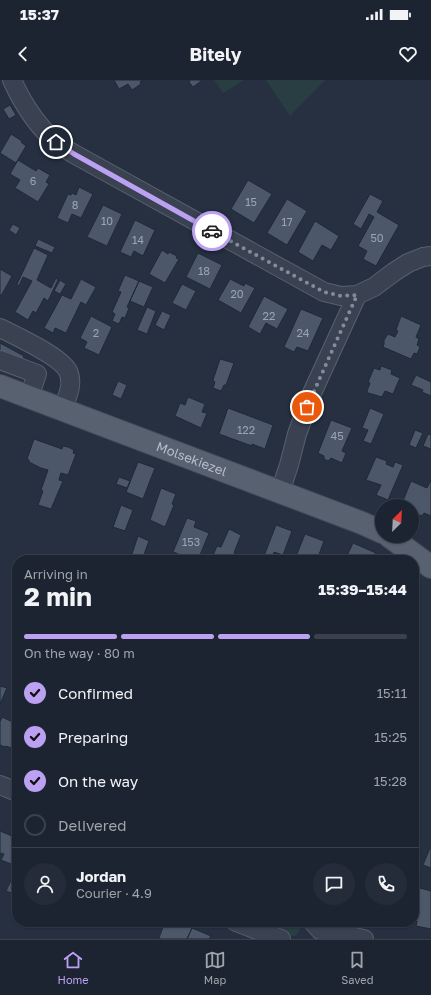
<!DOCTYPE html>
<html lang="en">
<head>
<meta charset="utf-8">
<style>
  :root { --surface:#1c2431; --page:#252c39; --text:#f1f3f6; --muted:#a0a4ab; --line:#3a414d; --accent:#bca0f2 }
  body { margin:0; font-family:"Golos Text",sans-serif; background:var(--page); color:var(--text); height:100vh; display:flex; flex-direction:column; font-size:15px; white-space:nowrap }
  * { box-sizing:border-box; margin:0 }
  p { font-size:13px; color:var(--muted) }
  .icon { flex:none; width:22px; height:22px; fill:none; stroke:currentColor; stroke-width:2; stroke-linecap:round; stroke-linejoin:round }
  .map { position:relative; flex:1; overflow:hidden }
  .sheet { position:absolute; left:12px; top:475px; width:407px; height:372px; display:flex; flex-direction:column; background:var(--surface); border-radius:16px; box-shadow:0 1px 3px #0004,0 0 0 1px var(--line) }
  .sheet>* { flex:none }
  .needle { width:26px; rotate:24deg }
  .fabs { position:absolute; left:375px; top:419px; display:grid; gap:8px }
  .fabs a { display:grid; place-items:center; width:44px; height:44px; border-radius:50%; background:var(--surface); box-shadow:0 1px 3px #0004,0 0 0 1px var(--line); font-size:20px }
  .pin { position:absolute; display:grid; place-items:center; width:34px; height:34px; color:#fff; margin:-17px; border:2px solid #fff; border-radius:50%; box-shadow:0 1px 4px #0007 }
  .courier { position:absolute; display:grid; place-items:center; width:40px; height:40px; margin:-20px; border:3px solid #bca0f2; border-radius:50%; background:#fff; color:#222; box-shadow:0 1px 5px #0007 }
  .overview em { font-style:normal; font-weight:700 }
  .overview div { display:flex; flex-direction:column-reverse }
  .overview { display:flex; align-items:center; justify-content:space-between; height:68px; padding:0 12px }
  h1 { font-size:26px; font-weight:700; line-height:30px }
  .bar { display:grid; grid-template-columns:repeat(4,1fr); gap:6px 4px; align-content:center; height:48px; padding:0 12px }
  .bar i { height:5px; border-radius:3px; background:var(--line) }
  .bar .selected { background:var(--accent) }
  .bar p { grid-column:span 4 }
  .line { display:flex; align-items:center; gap:10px; padding:0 12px; border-top:1px solid var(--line) }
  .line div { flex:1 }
  .round { display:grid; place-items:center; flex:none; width:42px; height:42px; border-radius:21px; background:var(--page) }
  ol { padding:0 12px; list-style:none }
  li { display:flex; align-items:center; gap:12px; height:44px }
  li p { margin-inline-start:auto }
  li .icon { padding:4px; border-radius:50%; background:var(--accent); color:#111; stroke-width:4 }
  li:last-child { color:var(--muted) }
  li i { width:22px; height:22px; border:2px solid var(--line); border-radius:50% }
  .status { display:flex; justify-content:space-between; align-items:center; height:28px; padding:0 20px; background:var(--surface); direction:ltr }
  .status svg { height:11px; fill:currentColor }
  header { display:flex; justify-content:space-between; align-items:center; height:52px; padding:0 12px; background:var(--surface); font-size:18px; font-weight:700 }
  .menu { display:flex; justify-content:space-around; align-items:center; height:56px; border-top:1px solid var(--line); background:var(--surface); font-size:11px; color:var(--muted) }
  .menu a { display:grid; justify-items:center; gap:2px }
  .menu .selected { color:var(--accent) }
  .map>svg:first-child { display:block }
  .green { fill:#283e42 }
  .building { fill:#4c576a; stroke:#212938 }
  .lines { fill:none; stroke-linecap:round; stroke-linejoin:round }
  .minor-casing { stroke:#58606e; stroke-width:20 }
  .major-casing { stroke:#444b5a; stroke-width:24 }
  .minor { stroke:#3a4251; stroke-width:18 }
  .major { stroke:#586170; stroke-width:22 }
  .done { stroke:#848c9b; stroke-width:4; stroke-dasharray:0 7.2 }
  .route { stroke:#bca0f2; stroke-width:5 }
  .labels { text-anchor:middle; stroke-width:3; stroke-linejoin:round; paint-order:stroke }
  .number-label { font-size:11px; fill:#9ca4b3 }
  .street-label { font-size:13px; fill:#b7becb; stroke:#1f2736 }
</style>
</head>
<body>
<div class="status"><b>15:37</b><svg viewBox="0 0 49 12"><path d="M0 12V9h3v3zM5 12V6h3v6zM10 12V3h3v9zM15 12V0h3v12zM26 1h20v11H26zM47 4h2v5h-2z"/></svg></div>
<header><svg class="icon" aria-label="back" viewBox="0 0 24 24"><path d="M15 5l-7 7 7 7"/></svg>Bitely<svg class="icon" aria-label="heart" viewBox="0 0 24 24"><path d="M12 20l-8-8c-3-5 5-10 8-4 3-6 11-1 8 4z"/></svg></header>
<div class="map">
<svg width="431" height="859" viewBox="0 0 431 859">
  <rect width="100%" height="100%" fill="#263041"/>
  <path class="green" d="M214 0H244L223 13Z
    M266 0H325L290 36Z
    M256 842H300C302 848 299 852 295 856H288Z"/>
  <path class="building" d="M114 0H143L140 2 141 4 132 10 128 4 119 9Z
    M190 0H201V1L193 7 189 2Z
    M10 25 16 35 9 39 3 29Z
    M11 54 22 61 21 62 26 66 16 83 0 73Z
    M18 80 36 91 38 88 50 95 46 102 49 104 38 122 15 108 20 100 10 94Z
    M248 100 272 114 254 143 231 129Z
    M79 107 93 114 81 138 72 134 68 143 57 138 68 114 71 115 72 113 76 115Z
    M370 114 383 121 377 132 399 145 376 186 363 179 367 171 358 166 374 137 369 134 361 149 353 144Z
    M287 119 307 131 287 165 267 153Z
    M103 125 122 134 107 166 87 157Z
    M135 140 155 150 143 176 134 171 131 177 120 172Z
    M315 141 339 156 331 170 322 165 313 181 298 172Z
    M13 144 20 148 16 155 9 150Z
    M38 159 55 167 52 173 35 166Z
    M34 168 48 175 37 200 51 208 56 198 58 200 48 221 44 218 36 233 33 231 28 240 15 232 32 201 23 197 19 206 17 204Z
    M162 170 168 174 169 172 177 176 176 178 179 179 165 203 149 194Z
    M198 173 222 185 210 209 186 197Z
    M0 189 12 196 1 216 0 215Z
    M125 195 139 201 127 227 129 228 125 238 122 237 119 244 112 241 115 234 112 232 121 212 118 211Z
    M81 199 96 207 86 225 81 222 66 253 55 248 53 253 44 248 62 215 71 219Z
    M230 199 244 206 245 203 255 208 241 233 218 220Z
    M60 200 66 204 60 214 54 211Z
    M139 201 153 207 144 227 130 221Z
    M182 204 196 211 186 230 172 223Z
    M264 216 288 229 277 249 266 243 260 254 248 247Z
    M147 227 156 231 147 254 137 250Z
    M301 229 323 238 308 271 297 267 294 272 284 267Z
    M162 231 171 235 164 250 155 245Z
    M91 236 112 247 99 275 84 268 87 262 80 258Z
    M401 236 421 245 416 257 419 259 417 265 420 267 417 274 414 273 411 279 383 267 384 264V260L388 254 395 257 398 251 396 250Z
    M0 263 24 276 19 290 0 283Z
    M220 279 234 283 226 305H224L221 311 213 308 215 302 213 300Z
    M381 286 392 290 391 294 400 298 393 314 385 311 382 317 368 313 367 311 370 303 368 302 374 288 380 290Z
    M416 295 431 302V316L422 312 423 310 411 305Z
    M118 301 127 305 121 319 112 315Z
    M188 317 205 324 202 332 207 333 201 348 175 336 180 323 185 325Z
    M228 328 273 345 265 369 252 364V366L219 354Z
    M370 328 384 334 371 364 363 361 368 350 362 348Z
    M331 340 352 348 342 371 346 373 342 383 331 378 328 381 324 379V376L318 373Z
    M415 350 423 353 416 368 409 365Z
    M428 354 431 355V369L423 366Z
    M34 359 62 369 63 366 68 367 74 370 73 373 76 374 68 395 61 393 59 400 63 401 51 429 38 425 43 411 41 410 48 390 41 388 29 382V380L27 379Z
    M376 377 387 381 386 384 393 387 395 382 403 385 388 420 376 415 381 405 366 400Z
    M138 382 155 388 143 419 126 412Z
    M119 397 130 401 127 408 116 404Z
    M431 400V436L424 433 422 436 412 432V426H401L411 401 427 408Z
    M161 408 176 414 172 424 174 425 165 447 150 440Z
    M121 425 133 430 125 451 113 447Z
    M187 438 196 441 194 447 209 453 198 480H193L173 472Z
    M276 445 292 451 283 475 274 472 272 479 264 476Z
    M229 449 241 455 234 473 248 480H211L217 466 221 467Z
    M305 454 324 461 317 480H306L307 478 297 474Z
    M138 456 149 461 143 477H145L144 480H130Z
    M353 463 376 473 374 477 381 480H345Z
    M0 606 7 608 0 624Z
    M2 637 17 644 16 670 6 666 5 667 0 665V642Z
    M15 750 17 751V783L12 781 11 784 1 780 4 774 0 773V751L12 756Z
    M430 768H431V788L423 785Z
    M14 794 17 796V815L6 811Z
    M420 808 431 811V849L416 846 417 841 414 840V828Z
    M159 842H179L192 848 187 859H161L159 858 163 847 158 845Z
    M192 848 211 856 209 859H187Z"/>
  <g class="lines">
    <defs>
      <path id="minor" d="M12 0C22 22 37 46 56 62 61 67 68 70 74 74L324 212 341 216 357 215
        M0 248C16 256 60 276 68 291 74 304 67 318 62 330
        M0 280 37 294 29 317
        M280 412 289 385 297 354 312 313 357 215 374 207 394 192 408 183 423 177 431 176
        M0 705 17 712
        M236 842 281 859
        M313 842 320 850 364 859"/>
      <g id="major">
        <path id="s1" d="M0 306 362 443 382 452"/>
        <path d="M389 456 431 487"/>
      </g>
    </defs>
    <use href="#minor" class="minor-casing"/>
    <use href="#major" class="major-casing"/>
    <use href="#minor" class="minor"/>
    <use href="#major" class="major"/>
  </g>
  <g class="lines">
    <path class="done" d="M212 151 324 212 341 216 357 215 307 327"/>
    <path class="route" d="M56 62 74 74 212 151"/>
  </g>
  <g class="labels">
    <g class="number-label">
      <text x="33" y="105">6</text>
      <text x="251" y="126">15</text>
      <text x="75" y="129">8</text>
      <text x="107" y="145">10</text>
      <text x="287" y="146">17</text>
      <text x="377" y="162">50</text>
      <text x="138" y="164">14</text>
      <text x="204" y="195">18</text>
      <text x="237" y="218">20</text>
      <text x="269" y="240">22</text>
      <text x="96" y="257">2</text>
      <text x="303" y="257">24</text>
      <text x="246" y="354">122</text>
      <text x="337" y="360">45</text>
      <text x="191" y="466">153</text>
    </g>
    <g class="street-label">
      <text dy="5" stroke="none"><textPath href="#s1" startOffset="205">Molsekiezel</textPath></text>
    </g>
  </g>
</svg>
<div class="fabs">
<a><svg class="needle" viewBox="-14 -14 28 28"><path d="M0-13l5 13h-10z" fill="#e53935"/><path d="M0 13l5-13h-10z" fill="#a0a4ab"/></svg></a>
</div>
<div class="pin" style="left:307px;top:327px;background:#ea580c"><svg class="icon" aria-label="bag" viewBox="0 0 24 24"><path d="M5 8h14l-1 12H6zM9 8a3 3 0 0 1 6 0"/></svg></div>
<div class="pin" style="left:56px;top:62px;background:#1f2937"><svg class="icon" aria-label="home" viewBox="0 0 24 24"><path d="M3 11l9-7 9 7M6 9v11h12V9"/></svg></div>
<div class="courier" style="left:212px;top:151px"><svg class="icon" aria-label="car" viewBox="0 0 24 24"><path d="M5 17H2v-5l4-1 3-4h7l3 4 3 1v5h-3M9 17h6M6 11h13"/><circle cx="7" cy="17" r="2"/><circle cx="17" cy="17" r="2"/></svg></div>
<section class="sheet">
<div class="overview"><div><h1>2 min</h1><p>Arriving in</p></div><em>15:39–15:44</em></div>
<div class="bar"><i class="selected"></i><i class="selected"></i><i class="selected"></i><i></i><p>On the way · 80 m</p></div>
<ol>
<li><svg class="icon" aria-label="check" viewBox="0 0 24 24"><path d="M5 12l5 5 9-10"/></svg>Confirmed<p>15:11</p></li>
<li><svg class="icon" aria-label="check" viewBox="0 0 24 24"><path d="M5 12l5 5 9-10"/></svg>Preparing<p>15:25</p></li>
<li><svg class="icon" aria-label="check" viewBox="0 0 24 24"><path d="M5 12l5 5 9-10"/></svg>On the way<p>15:28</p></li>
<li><i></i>Delivered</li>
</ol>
<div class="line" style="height:72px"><a class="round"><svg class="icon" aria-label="person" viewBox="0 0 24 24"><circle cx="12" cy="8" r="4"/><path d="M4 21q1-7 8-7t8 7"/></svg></a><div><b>Jordan</b><p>Courier · 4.9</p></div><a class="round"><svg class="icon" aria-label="chat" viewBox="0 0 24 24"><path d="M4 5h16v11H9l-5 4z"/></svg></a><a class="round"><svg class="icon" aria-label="phone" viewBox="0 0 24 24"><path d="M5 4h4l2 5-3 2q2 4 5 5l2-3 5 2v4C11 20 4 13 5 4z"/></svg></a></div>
</section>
</div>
<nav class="menu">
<a class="selected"><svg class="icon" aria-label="home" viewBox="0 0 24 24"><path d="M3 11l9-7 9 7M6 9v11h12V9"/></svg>Home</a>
<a><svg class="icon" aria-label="map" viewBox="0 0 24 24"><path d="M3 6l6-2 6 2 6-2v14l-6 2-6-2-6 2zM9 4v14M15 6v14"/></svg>Map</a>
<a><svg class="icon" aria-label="saved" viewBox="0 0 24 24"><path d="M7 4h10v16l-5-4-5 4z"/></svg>Saved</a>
</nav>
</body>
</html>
